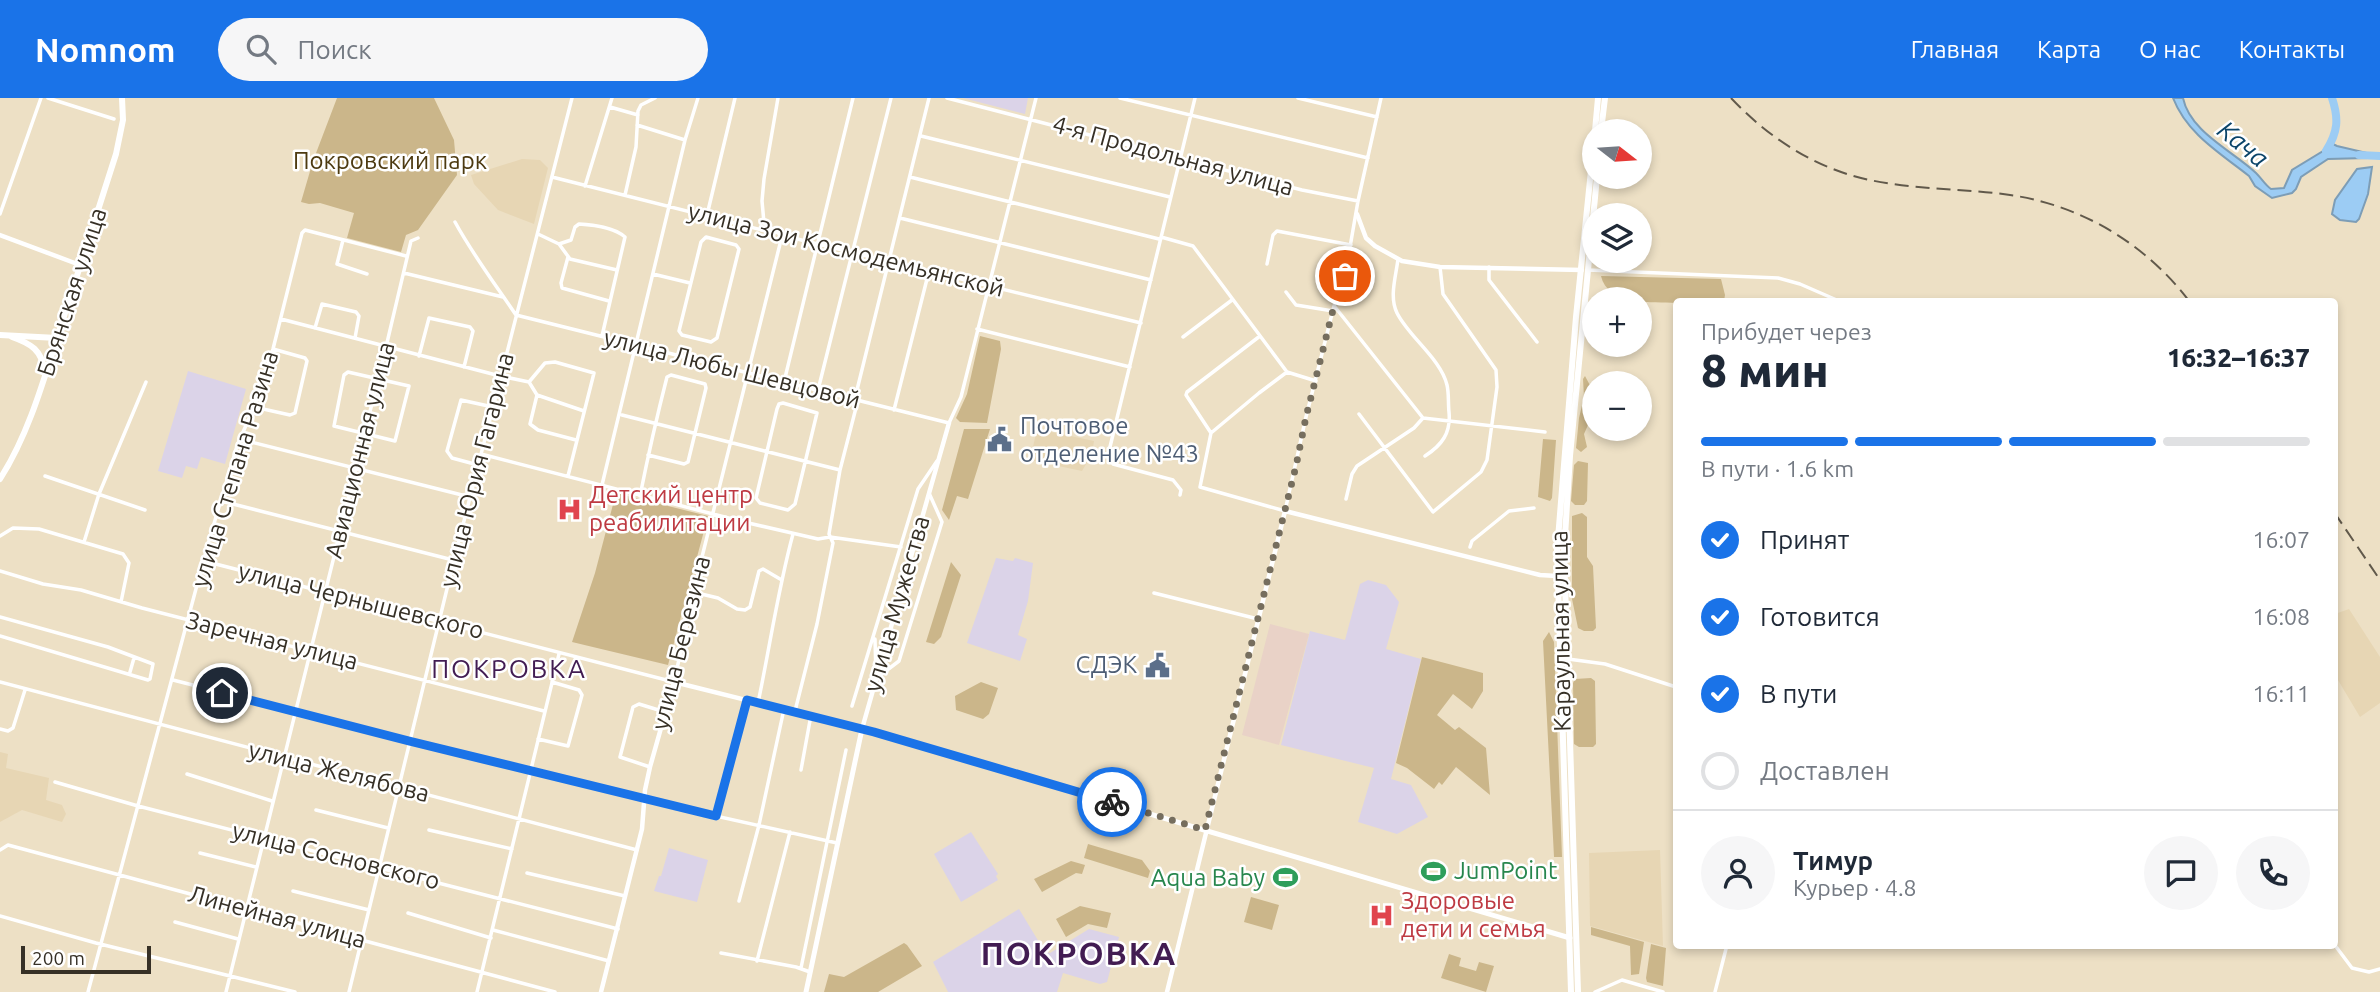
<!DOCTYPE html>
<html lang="ru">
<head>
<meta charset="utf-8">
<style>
  :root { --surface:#fff; --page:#f6f6f7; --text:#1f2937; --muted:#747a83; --line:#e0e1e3; --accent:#1a73e8 }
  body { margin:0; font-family:Ubuntu,sans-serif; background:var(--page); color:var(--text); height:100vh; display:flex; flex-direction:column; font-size:26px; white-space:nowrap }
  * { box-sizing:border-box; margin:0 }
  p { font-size:23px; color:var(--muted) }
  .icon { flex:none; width:38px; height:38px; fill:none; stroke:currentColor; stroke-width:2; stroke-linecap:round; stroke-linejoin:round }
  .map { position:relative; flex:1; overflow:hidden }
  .drawer { position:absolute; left:1673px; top:200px; width:665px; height:651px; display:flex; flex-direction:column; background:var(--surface); border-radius:7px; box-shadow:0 4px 10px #0003 }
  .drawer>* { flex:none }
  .needle { width:46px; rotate:107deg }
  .fabs { position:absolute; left:1582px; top:21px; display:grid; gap:14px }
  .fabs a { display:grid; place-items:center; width:70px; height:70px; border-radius:50%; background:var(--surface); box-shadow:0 4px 10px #0003; font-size:35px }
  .scale { position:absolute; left:21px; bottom:18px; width:130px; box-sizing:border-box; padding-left:7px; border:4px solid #363026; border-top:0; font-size:19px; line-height:24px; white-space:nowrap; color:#363026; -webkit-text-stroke:5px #fff; paint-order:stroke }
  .pin { position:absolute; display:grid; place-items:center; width:60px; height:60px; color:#fff; margin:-30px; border:4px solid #fff; border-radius:50%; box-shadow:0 2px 7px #0007 }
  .courier { position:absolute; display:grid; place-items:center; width:70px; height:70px; margin:-35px; border:5px solid #1a73e8; border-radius:50%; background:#fff; color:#222; box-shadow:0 2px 9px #0007 }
  .overview em { font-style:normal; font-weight:800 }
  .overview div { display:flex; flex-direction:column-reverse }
  .overview { display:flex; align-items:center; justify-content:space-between; height:119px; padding:0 28px }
  h1 { font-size:46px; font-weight:800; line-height:52px }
  .bar { display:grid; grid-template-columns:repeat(4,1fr); gap:10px 7px; align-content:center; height:84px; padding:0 28px }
  .bar i { height:9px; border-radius:5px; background:var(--line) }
  .bar .current { background:var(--accent) }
  .bar p { grid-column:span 4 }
  .line { display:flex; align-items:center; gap:18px; padding:0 28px; border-top:2px solid var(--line) }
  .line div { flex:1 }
  .round { display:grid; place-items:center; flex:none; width:74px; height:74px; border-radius:37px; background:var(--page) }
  ol { padding:0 28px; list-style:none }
  li { display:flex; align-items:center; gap:21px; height:77px }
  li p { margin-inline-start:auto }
  li .icon { padding:7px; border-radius:50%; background:var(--accent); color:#fff; stroke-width:4 }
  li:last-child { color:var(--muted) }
  li i { width:38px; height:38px; border:4px solid var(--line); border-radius:50% }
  header { display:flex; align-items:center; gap:42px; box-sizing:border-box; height:98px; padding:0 35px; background:var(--accent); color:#fff }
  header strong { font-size:33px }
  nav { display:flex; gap:38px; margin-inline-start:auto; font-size:24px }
  .search { width:490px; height:63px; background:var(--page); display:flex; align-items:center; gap:18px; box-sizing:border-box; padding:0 24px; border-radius:38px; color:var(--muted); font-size:26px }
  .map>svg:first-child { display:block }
  .built { fill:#e7d6b4 }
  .education { fill:#dbd3e8 }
  .medical { fill:#e9d2c7 }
  .green { fill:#cbb68a }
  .water { fill:#9cccf4; stroke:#7d9db6; stroke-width:2 }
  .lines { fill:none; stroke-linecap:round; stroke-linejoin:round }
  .river { stroke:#9cccf4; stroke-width:8 }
  .minor { stroke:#fff; stroke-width:3.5 }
  .tertiary { stroke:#fff; stroke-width:4.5 }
  .secondary { stroke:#fff; stroke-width:5 }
  .primary { stroke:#fff; stroke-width:6 }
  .trunk { stroke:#fff; stroke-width:6 }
  .rail { stroke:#61594b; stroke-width:2; stroke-dasharray:14 7; stroke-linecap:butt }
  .done { stroke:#766e5e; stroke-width:7; stroke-dasharray:0 12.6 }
  .route { stroke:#1a73e8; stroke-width:9 }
  .labels { text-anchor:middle; stroke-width:5; stroke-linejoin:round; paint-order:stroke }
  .street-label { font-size:24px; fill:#363026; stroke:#fff }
  .park-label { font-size:24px; fill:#4d3a10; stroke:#fff }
  .service-label { font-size:24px; fill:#4e5e75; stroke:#fff; text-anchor:start }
  .health-label { font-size:24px; fill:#be3a42; stroke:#fff; text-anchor:start }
  .leisure-label { font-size:24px; fill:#27864d; stroke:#fff; text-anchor:start }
  .water-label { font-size:26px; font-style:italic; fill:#0b4469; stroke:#fff }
  .neighbourhood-label { font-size:26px; letter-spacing:2px; fill:#421c52; stroke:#fff }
  .district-label { font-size:32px; font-weight:bold; letter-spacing:2px; fill:#421c52; stroke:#fff }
</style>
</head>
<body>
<header>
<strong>Nomnom</strong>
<div class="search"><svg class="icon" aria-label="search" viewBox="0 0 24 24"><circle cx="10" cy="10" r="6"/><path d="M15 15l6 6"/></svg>Поиск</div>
<nav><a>Главная</a><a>Карта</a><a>О нас</a><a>Контакты</a></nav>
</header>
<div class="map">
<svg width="2380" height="894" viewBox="0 0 2380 894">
  <rect width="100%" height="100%" fill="#ede0c5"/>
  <path class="built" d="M522 61 540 62 548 70 534 126 498 112 474 86 471 77Z
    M1037 331 1094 343 1092 356 1082 373 1030 362Z
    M2349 511 2380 559V605L2360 619 2335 577V516Z
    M0 654 8 656 6 670 49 680 46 702 62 707 66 716 62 724 22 712 0 724Z
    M1660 752 1663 848 1590 828 1589 755Z"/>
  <path class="education" d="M963 0H1028L1025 16Z
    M188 273 246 291 225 366 201 359 197 371 186 368 182 380 158 373Z
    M996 460 1013 463 1015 460 1033 465 1028 503 1018 537 1027 541 1020 563 967 545Z
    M1368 482 1386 487 1399 504 1386 551 1421 561 1391 681 1411 687 1428 719 1397 736 1358 724 1374 670 1281 647 1310 533 1345 542 1360 486Z
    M971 734 998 776 996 778 998 782 961 804 934 756Z
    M669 750 708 762 697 804 654 793 659 778H661Z
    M1019 811 1045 854 1050 855 1089 831 1119 839 1107 884 1100 886 1063 875 1057 894H948L933 864Z"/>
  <path class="medical" d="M1270 526 1309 536 1279 647 1242 637Z"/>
  <path class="green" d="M337 0H434L454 42 457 77 418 132 406 137 401 154 347 140 354 115 320 105 309 106 301 104 313 63Z
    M1601 178 1721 181 1725 197 1724 203H1676V205C1654 204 1607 207 1601 178Z
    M980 238 1000 243 1001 251 987 325 960 324 956 320 967 296Z
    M1585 278 1593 293 1588 327 1584 336 1587 349 1581 354 1576 350 1579 320 1584 299 1583 281Z
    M964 331H990L968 401 957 398 949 422 942 412Z
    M1543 341 1556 342 1552 400 1550 403 1538 399Z
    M1578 363 1588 365 1587 403 1584 407H1575L1571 403 1574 367Z
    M616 395 708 418 668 567 572 544 595 475Z
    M1582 415 1587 419V459L1593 468 1596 530 1593 533H1584L1578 530 1572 501V418Z
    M951 464 961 477 941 539 934 546 926 544Z
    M1549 534 1554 544 1562 759H1554L1543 543Z
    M1422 559 1483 575V593L1472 611 1453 596 1437 617 1455 632 1459 629 1486 650 1490 697 1456 669 1442 687 1439 684 1434 691 1407 670 1396 665Z
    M1591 580 1595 583 1596 646 1593 649H1579L1574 646 1573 585 1575 581Z
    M981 584 998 590 989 616 983 621 956 612 955 598Z
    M1088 746 1142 762 1150 773 1148 780 1084 760Z
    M1071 763 1085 767 1082 776 1076 775 1042 794 1034 781Z
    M1251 799 1279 807 1272 832 1244 824Z
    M1080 808 1111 815 1107 830 1088 826 1066 839 1056 821Z
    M1591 829 1644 844 1639 876 1631 877 1630 848 1591 837Z
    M904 845 907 847 922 868 878 894H824L829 876 844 879Z
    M1651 846 1666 850 1663 888 1647 884 1646 880Z
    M1449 856 1461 860 1459 868 1476 873 1479 864 1494 868 1486 894 1441 880Z"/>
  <path class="water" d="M2173 0H2183C2190 34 2233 53 2256 75 2262 81 2265 87 2271 91L2284 90 2292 72 2323 53 2329 44 2337 48 2367 55V60L2328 61 2301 79 2296 91 2292 95 2272 100 2255 88 2249 78C2220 55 2187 36 2173 0Z
    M2372 69 2368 96 2359 121 2356 124 2340 122 2332 116 2335 102 2357 71Z"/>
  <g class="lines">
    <path class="river" d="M2326 53C2338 34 2339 21 2332 0
      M2359 57 2380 58"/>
    <path class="minor" d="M48 0 114 21
      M947 0 1302 92 1358 103
      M1120 0 1368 60
      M1298 0 1377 19
      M610 9 638 17
      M637 27 685 42
      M921 38 1170 99
      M552 79 774 135
      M910 79 1159 141
      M585 88 612 0
      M625 97 636 49 638 13 641 7 655 0
      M0 116 41 0
      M707 117 735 0
      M900 120 1151 182
      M455 124C473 157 495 186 516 217L949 325 961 299 1036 0
      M538 136 559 146 571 142 575 129 579 126C594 127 614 129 625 139L602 238
      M781 137 1141 225
      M706 139 736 147 739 151 717 240 711 244 682 237 679 233 701 144Z
      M1161 139 1193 148 1287 274 1316 283
      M343 142 337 166 367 176
      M559 146 570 161 617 172
      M568 159 561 185 562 190 609 203
      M1398 161C1396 178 1389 199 1397 215 1409 239 1441 261 1447 287 1449 295 1448 305 1449 314 1451 335 1442 347 1425 358
      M1267 166 1273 137 1277 133 1351 147
      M1489 169V182L1537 244
      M1588 172 1778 180 1800 186 1839 203
      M404 175 503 199
      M653 176 690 185
      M1286 194 1296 207 1333 213
      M1335 209 1423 320 1545 334
      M281 221 500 278 529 284
      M315 230 322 206 356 214 359 218 355 240
      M977 231 1130 269
      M1183 239 1232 202
      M419 258 429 220 470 229 473 233 464 269
      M348 274 409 288 395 343 334 328 344 277Z
      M1287 274 1259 295 1211 335 1200 389 1285 413 1306 319 1334 208 1345 178 1358 103 1381 0
      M784 284 853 0
      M818 292 891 0
      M537 297 584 313
      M855 300 929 0
      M783 305 817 315 795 406 788 412 760 405 756 400 777 311 779 306Z
      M254 309 290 317 295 315 307 263 305 260 273 251
      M894 312 929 173
      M1359 316 1433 414 1481 374 1487 362 1497 289 1496 272 1443 196 1440 169
      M622 317 840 372
      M1211 335 1186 297 1187 294 1260 238
      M239 341 470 399
      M481 356 744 424 818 441 830 439 901 449
      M478 367 452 360 447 353 461 302 493 309
      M45 378 145 412
      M568 378 594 275 555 264 545 265 529 284 537 297 530 326 538 332 576 342
      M602 387 685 42 698 0
      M1180 397 1181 392 1173 382 1113 366 1109 353 1195 0
      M640 398C648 358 657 318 667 279L671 277 705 286 706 290 688 364 684 366 648 357
      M1346 401 1352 376 1357 368 1414 330 1423 320
      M221 403 453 462
      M0 438 13 430 39 431 123 456 129 465 121 504
      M84 444 99 396 146 284
      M1470 449 1472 443 1509 413 1534 410
      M204 463 674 584 699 471 780 146 781 137 764 125 762 103 764 81 778 0
      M0 473 43 486 81 492 142 510 544 613
      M693 494 718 500 737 511 745 512 750 509 759 473 763 471 780 481
      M1154 495 1258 521
      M0 519 108 549 153 566 150 581 148 582 0 538
      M875 541 876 579
      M1568 561 1605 566 1676 589
      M130 574 134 560
      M878 579 899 563 942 424 929 395
      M173 582 644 702 837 745
      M0 584 637 752
      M758 605C770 548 778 491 793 436
      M852 608 918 391 937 363
      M795 613 817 526 833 445 829 436 840 372 858 302
      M0 631 8 633 13 630 25 592
      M538 641 568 648 582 597 579 592 552 584
      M650 669 620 659 633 609 639 606 665 614
      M801 672 811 617
      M187 676 272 703
      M55 684 138 708 618 831
      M316 712 388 730
      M716 718 747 602
      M429 732 512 751
      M0 752 8 747 555 894
      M200 755 256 769
      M527 775 625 798
      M293 793 369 812
      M739 803 759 727 784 611
      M408 815 491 840
      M0 818 96 845 295 894
      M175 824 238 841
      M493 832 609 863
      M2334 846 2352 870 2369 874 2380 871
      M721 855 796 869 810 874
      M757 863 790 734
      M801 870 846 652
      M88 894 208 446 237 348 254 309 273 251 302 135 305 132 406 158
      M226 894 386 249 411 143 418 140
      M349 894 454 462 572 0
      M477 894 559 556
      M1595 894 1622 882 1663 894
      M1715 894 1727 847"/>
    <path class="tertiary" d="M1357 116 1366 140 1375 148 1402 163 1440 169 1582 172
      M0 137 80 167
      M601 894 642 731 645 692 650 669 674 584 862 631 949 325
      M1167 894 1285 413 1540 477 1557 478"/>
    <path class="secondary" d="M806 894 862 631 1570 840"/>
    <path class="primary" d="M1595 33 1598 0
      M1601 33 1605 0
      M12 239C32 246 41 252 45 273
      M0 381C27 339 42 288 57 240
      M1571 894 1557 453 1576 219 1594 43
      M1578 894 1564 454 1570 358 1597 79"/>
    <path class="trunk" d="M0 237 57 240 116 56 123 22 122 0"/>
    <path class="rail" d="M1731 0C1767 38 1810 67 1861 80 1910 92 1961 90 2010 97 2081 107 2146 146 2189 203
      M2334 414 2380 482"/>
  </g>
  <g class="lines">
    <path class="done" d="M1112 704 1205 732 1296 368 1306 319 1334 208 1345 178"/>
    <path class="route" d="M222 595 409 643 716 718 747 602 874 634 1112 704"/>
  </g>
  <defs>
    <symbol id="civic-bare" viewBox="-9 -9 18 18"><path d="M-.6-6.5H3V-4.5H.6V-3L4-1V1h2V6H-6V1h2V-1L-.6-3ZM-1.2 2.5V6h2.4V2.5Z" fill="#5c6f8a" stroke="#fff" stroke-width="2.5" paint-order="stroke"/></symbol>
    <symbol id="hospital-bare" viewBox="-9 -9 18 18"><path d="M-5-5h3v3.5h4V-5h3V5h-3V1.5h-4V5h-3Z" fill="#e0444e" stroke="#fff" stroke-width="2.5" paint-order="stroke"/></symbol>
    <symbol id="stadium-bare" viewBox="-9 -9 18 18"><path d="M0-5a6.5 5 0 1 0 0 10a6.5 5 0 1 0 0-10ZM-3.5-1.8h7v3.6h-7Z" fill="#2e9e5b" stroke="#fff" stroke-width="2.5" paint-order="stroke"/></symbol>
  </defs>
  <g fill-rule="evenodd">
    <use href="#civic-bare" x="982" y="324" width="35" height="35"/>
    <use href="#hospital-bare" x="552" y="394" width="35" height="35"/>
    <use href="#civic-bare" x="1140" y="550" width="35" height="35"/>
    <use href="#stadium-bare" x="1416" y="756" width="35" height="35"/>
    <use href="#stadium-bare" x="1268" y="762" width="35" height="35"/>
    <use href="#hospital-bare" x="1364" y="800" width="35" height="35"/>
  </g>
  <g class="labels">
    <g class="street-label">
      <text transform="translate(1173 58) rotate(15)" y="8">4-я Продольная улица</text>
      <text transform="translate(846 152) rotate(14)" y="8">улица Зои Космодемьянской</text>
      <text transform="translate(72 194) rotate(-72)" y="8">Брянская улица</text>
      <text transform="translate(732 271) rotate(14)" y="8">улица Любы Шевцовой</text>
      <text transform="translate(360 352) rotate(-76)" y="8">Авиационная улица</text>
      <text transform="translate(235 371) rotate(-73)" y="8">улица Степана Разина</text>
      <text transform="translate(477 372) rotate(-76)" y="8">улица Юрия Гагарина</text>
      <text transform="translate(361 503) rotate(14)" y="8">улица Чернышевского</text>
      <text transform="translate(897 506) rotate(-74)" y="8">улица Мужества</text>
      <text transform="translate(1561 533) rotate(-91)" y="8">Караульная улица</text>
      <text transform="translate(272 543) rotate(14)" y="8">Заречная улица</text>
      <text transform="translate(681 545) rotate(-76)" y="8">улица Березина</text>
      <text transform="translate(339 674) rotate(14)" y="8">улица Желябова</text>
      <text transform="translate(336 758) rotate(14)" y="8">улица Сосновского</text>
      <text transform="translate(277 819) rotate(15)" y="8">Линейная улица</text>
    </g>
    <g class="park-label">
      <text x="390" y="71">Покровский парк</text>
    </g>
    <g class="service-label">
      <text x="1020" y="336">Почтовое<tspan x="1020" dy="28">отделение №43</tspan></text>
      <text x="1137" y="575" text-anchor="end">СДЭК</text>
    </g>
    <g class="health-label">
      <text x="589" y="405">Детский центр<tspan x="589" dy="28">реабилитации</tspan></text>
      <text x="1401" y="811">Здоровые<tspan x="1401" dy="28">дети и семья</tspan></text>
    </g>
    <g class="leisure-label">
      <text x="1454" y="781">JumPoint</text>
      <text x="1265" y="788" text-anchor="end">Aqua Baby</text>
    </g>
    <g class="water-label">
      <text transform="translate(2243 46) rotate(39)" y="9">Кача</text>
    </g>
    <g class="neighbourhood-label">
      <text x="509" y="580">ПОКРОВКА</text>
    </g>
    <g class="district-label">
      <text x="1079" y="867">ПОКРОВКА</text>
    </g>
  </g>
</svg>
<div class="fabs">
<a><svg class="needle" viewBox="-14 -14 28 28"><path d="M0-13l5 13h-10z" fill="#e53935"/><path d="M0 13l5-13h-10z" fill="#747a83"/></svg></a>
<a><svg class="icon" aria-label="layers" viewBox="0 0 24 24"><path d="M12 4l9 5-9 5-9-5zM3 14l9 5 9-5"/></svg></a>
<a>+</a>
<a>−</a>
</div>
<div class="scale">200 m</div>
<div class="pin" style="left:1345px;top:178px;background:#ea580c"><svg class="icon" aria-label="bag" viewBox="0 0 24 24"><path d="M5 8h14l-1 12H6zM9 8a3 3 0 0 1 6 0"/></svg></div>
<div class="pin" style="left:222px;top:595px;background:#1f2937"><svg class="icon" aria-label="home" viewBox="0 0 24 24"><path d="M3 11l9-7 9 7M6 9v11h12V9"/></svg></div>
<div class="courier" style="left:1112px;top:704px"><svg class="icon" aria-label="bike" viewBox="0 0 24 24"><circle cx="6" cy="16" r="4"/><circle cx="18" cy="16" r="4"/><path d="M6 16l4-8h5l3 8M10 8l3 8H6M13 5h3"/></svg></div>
<section class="drawer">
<div class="overview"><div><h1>8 мин</h1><p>Прибудет через</p></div><em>16:32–16:37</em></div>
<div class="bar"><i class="current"></i><i class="current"></i><i class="current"></i><i></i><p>В пути · 1.6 km</p></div>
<ol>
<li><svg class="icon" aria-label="check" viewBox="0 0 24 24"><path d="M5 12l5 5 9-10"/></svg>Принят<p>16:07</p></li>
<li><svg class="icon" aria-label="check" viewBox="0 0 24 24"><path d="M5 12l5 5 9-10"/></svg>Готовится<p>16:08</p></li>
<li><svg class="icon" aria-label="check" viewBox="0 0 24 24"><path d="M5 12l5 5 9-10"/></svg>В пути<p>16:11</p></li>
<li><i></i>Доставлен</li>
</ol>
<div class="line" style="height:126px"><a class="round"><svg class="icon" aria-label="person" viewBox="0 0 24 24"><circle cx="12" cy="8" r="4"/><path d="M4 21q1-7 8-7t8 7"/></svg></a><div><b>Тимур</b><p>Курьер · 4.8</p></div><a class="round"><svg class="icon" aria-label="chat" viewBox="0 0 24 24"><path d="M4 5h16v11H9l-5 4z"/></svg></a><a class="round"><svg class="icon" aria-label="phone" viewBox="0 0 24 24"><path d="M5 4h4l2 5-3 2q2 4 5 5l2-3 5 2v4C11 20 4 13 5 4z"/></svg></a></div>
</section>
</div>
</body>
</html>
